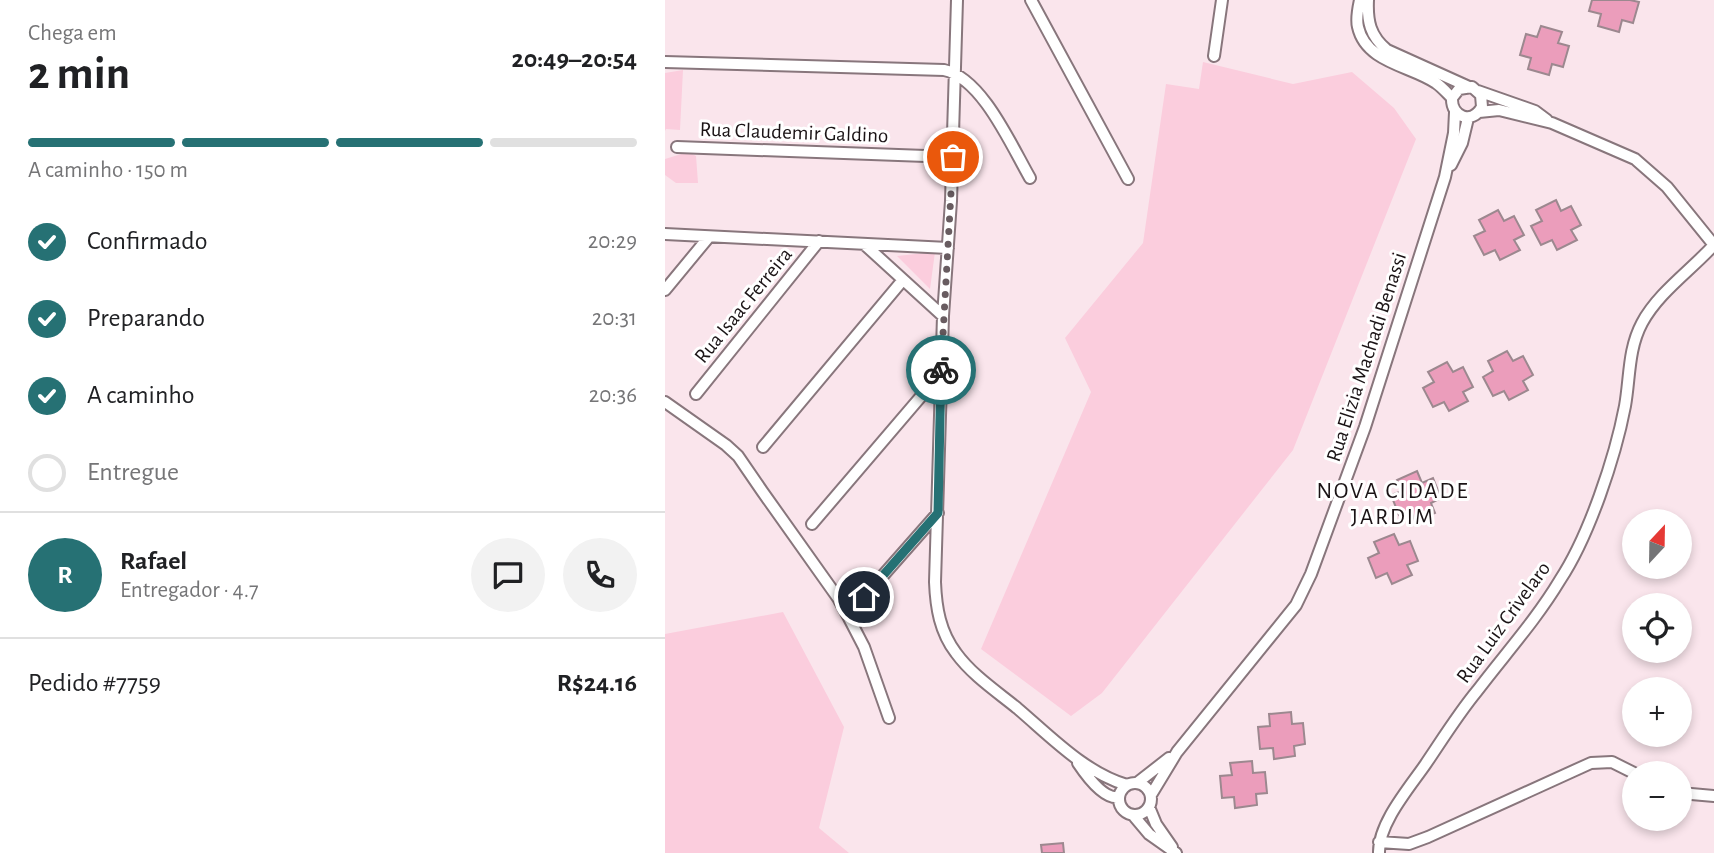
<!DOCTYPE html>
<html lang="pt">
<head>
<meta charset="utf-8">
<style>
  :root { --surface:#fff; --page:#f2f2f2; --text:#202124; --muted:#757577; --line:#e0e0e0; --accent:#267174 }
  body { margin:0; font-family:"Alegreya Sans",sans-serif; background:var(--page); color:var(--text); height:100vh; display:flex; flex-direction:column; font-size:26px; white-space:nowrap }
  * { box-sizing:border-box; margin:0 }
  p { font-size:23px; color:var(--muted) }
  .icon { flex:none; width:38px; height:38px; fill:none; stroke:currentColor; stroke-width:2; stroke-linecap:round; stroke-linejoin:round }
  .map { position:relative; flex:1; overflow:hidden }
  .sheet { display:flex; flex-direction:column; background:var(--surface); width:665px }
  .sheet>* { flex:none }
  .needle { width:46px; rotate:22deg }
  .fabs { position:absolute; left:957px; top:509px; display:grid; gap:14px }
  .fabs a { display:grid; place-items:center; width:70px; height:70px; border-radius:50%; background:var(--surface); box-shadow:0 4px 10px #0003; font-size:35px }
  .pin { position:absolute; display:grid; place-items:center; width:60px; height:60px; color:#fff; margin:-30px; border:4px solid #fff; border-radius:50%; box-shadow:0 2px 7px #0007 }
  .courier { position:absolute; display:grid; place-items:center; width:70px; height:70px; margin:-35px; border:5px solid #267174; border-radius:50%; background:#fff; color:#222; box-shadow:0 2px 9px #0007 }
  .summary em { font-style:normal; font-weight:700 }
  .summary div { display:flex; flex-direction:column-reverse }
  .summary { display:flex; align-items:center; justify-content:space-between; height:119px; padding:0 28px }
  h1 { font-size:46px; font-weight:700; line-height:52px }
  .bar { display:grid; grid-template-columns:repeat(4,1fr); gap:10px 7px; align-content:center; height:84px; padding:0 28px }
  .bar i { height:9px; border-radius:5px; background:var(--line) }
  .bar .on { background:var(--accent) }
  .bar p { grid-column:span 4 }
  .line { display:flex; align-items:center; gap:18px; padding:0 28px; border-top:2px solid var(--line) }
  .line div { flex:1 }
  .round { display:grid; place-items:center; flex:none; width:74px; height:74px; border-radius:37px; background:var(--page) }
  ol { padding:0 28px; list-style:none }
  li { display:flex; align-items:center; gap:21px; height:77px }
  li p { margin-inline-start:auto }
  li .icon { padding:7px; border-radius:50%; background:var(--accent); color:#fff; stroke-width:4 }
  li:last-child { color:var(--muted) }
  li i { width:38px; height:38px; border:4px solid var(--line); border-radius:50% }
  main { display:flex; flex:1; min-height:0 }
  .map>svg:first-child { display:block }
  .green { fill:#fbcddd }
  .building { fill:#eb9dbb; stroke:#9c888f; stroke-width:2 }
  .lines { fill:none; stroke-linecap:round; stroke-linejoin:round }
  .street-casing { stroke:#88767c; stroke-width:14 }
  .street { stroke:#fff; stroke-width:10 }
  .done { stroke:#685c60; stroke-width:7; stroke-dasharray:0 12.6 }
  .route { stroke:#267174; stroke-width:9 }
  .labels { text-anchor:middle; stroke-width:6; stroke-linejoin:round; paint-order:stroke }
  .street-label { font-size:21px; fill:#1a1315; stroke:#fff }
  .neighbourhood-label { font-size:23px; letter-spacing:2px; fill:#1a1315; stroke:#fff }
</style>
</head>
<body>
<main>
<section class="sheet">
<div class="summary"><div><h1>2 min</h1><p>Chega em</p></div><em>20:49–20:54</em></div>
<div class="bar"><i class="on"></i><i class="on"></i><i class="on"></i><i></i><p>A caminho · 150 m</p></div>
<ol>
<li><svg class="icon" aria-label="check" viewBox="0 0 24 24"><path d="M5 12l5 5 9-10"/></svg>Confirmado<p>20:29</p></li>
<li><svg class="icon" aria-label="check" viewBox="0 0 24 24"><path d="M5 12l5 5 9-10"/></svg>Preparando<p>20:31</p></li>
<li><svg class="icon" aria-label="check" viewBox="0 0 24 24"><path d="M5 12l5 5 9-10"/></svg>A caminho<p>20:36</p></li>
<li><i></i>Entregue</li>
</ol>
<div class="line" style="height:126px"><b class="round" style="background:var(--accent);color:#fff">R</b><div><b>Rafael</b><p>Entregador · 4.7</p></div><a class="round"><svg class="icon" aria-label="chat" viewBox="0 0 24 24"><path d="M4 5h16v11H9l-5 4z"/></svg></a><a class="round"><svg class="icon" aria-label="phone" viewBox="0 0 24 24"><path d="M5 4h4l2 5-3 2q2 4 5 5l2-3 5 2v4C11 20 4 13 5 4z"/></svg></a></div>
<div class="line" style="height:91px"><div>Pedido #7759</div><b>R$24.16</b></div>
</section>
<div class="map">
<svg width="1049" height="853" viewBox="0 0 1049 853">
  <rect width="100%" height="100%" fill="#fae5ec"/>
  <path class="green" d="M538 62 628 84 687 72 729 108 751 139 628 450 437 693 406 716 316 649 426 392 400 338 478 243 501 84 534 89Z
    M18 70 15 130 1 129 0 131V73Z
    M23 152 31 156 33 183H11L0 175V159Z
    M270 252 265 289 232 256Z
    M118 612 179 727 154 828 184 853H0V634Z"/>
  <path class="building" d="M927 0H965L974 2 968 23 957 20 954 32 933 26 936 14 924 11Z
    M876 26 897 32 893 43 904 46 898 67 887 64 884 75 863 69 866 58 855 55 861 34 872 37Z
    M891 200 896 211 906 206 916 225 906 230 912 240 892 250 887 240 876 245 866 226 877 221 871 210Z
    M833 210 839 221 849 216 859 235 849 240 855 250 835 260 830 250 819 255 809 236 820 231 814 220Z
    M842 351 848 361 858 356 868 375 858 381 863 390 844 400 839 391 828 396 818 377 828 371 823 361Z
    M782 362 788 372 798 367 808 387 798 392 803 401 784 411 779 402 768 407 758 388 769 382 763 372Z
    M752 471 757 483 768 478 776 498 766 503 770 513 750 521 746 511 734 515 726 495 737 491 732 480Z
    M729 534 734 545 745 541 753 561 742 565 747 575 727 584 722 573 711 578 703 558 714 553 709 542Z
    M626 712 627 724 638 723 640 744 629 746 630 756 609 759 608 748 595 749 593 727 605 726 604 714Z
    M587 761 588 773 600 772 602 793 591 794 592 805 570 808 569 797 557 798 555 776 567 775 565 763Z
    M398 843 399 853H377L376 845Z"/>
  <g class="lines">
    <defs>
      <path id="street" d="M292 0 286 201 278 316 270 582C271 608 275 632 291 653 307 675 331 691 352 708 385 736 420 773 462 785
        M366 0 463 179
        M695 0C693 9 691 19 693 27 701 63 747 66 771 83 777 87 782 93 787 98 786 117 807 125 817 107L816 95 807 87 794 89 787 98
        M703 0C702 21 705 36 722 50L804 87
        M549 56 557 0
        M0 62 279 70C317 78 346 145 365 178
        M813 91 870 111 882 120
        M12 147 288 157
        M786 165 797 143 803 118
        M0 234 283 248
        M199 244 278 316
        M0 290 43 238
        M31 394 154 241
        M0 402 61 445 73 456 97 491 173 598 184 618 199 647 224 718
        M98 447 237 281
        M147 524 276 373
        M199 597 273 513
        M413 763C421 775 439 800 454 797
        M472 783 504 758
        M454 799a16 16 0 1 1 32 0a16 16 0 1 1-32 0Z
        M1015 793 1049 796
        M486 795 512 752 631 605 646 574 700 427 780 177 789 133 790 112
        M484 807 491 824 507 847
        M468 815 484 834 511 853
        M714 842 744 844 763 837 926 763 947 762 971 774
        M714 853C713 824 744 788 760 765 777 740 793 714 812 691 840 654 871 620 895 580 924 536 950 458 960 406 965 378 963 349 977 323 993 293 1025 271 1049 245L1002 187 970 159 887 123 834 110 814 112"/>
    </defs>
    <use href="#street" class="street-casing"/>
    <use href="#street" class="street"/>
  </g>
  <g class="lines">
    <path class="done" d="M276 370 288 157"/>
    <path class="route" d="M199 597 273 513 276 370"/>
  </g>
  <g class="labels">
    <g class="street-label">
      <text transform="translate(129 132) rotate(2)" y="7">Rua Claudemir Galdino</text>
      <text transform="translate(78 305) rotate(-51)" y="7">Rua Isaac Ferreira</text>
      <text transform="translate(701 357) rotate(-72)" y="7">Rua Elizia Machadi Benassi</text>
      <text transform="translate(838 622) rotate(-54)" y="7">Rua Luiz Crivelaro</text>
    </g>
    <g class="neighbourhood-label">
      <text x="728" y="498">NOVA CIDADE<tspan x="728" dy="26">JARDIM</tspan></text>
    </g>
  </g>
</svg>
<div class="fabs">
<a><svg class="needle" viewBox="-14 -14 28 28"><path d="M0-13l5 13h-10z" fill="#e53935"/><path d="M0 13l5-13h-10z" fill="#757577"/></svg></a>
<a><svg class="icon" aria-label="locate" viewBox="0 0 24 24"><circle cx="12" cy="12" r="6"/><path d="M12 2v4M12 18v4M2 12h4M18 12h4"/></svg></a>
<a>+</a>
<a>−</a>
</div>
<div class="pin" style="left:288px;top:157px;background:#ea580c"><svg class="icon" aria-label="bag" viewBox="0 0 24 24"><path d="M5 8h14l-1 12H6zM9 8a3 3 0 0 1 6 0"/></svg></div>
<div class="pin" style="left:199px;top:597px;background:#1f2937"><svg class="icon" aria-label="home" viewBox="0 0 24 24"><path d="M3 11l9-7 9 7M6 9v11h12V9"/></svg></div>
<div class="courier" style="left:276px;top:370px"><svg class="icon" aria-label="bike" viewBox="0 0 24 24"><circle cx="6" cy="16" r="4"/><circle cx="18" cy="16" r="4"/><path d="M6 16l4-8h5l3 8M10 8l3 8H6M13 5h3"/></svg></div>
</div>
</main>
</body>
</html>
